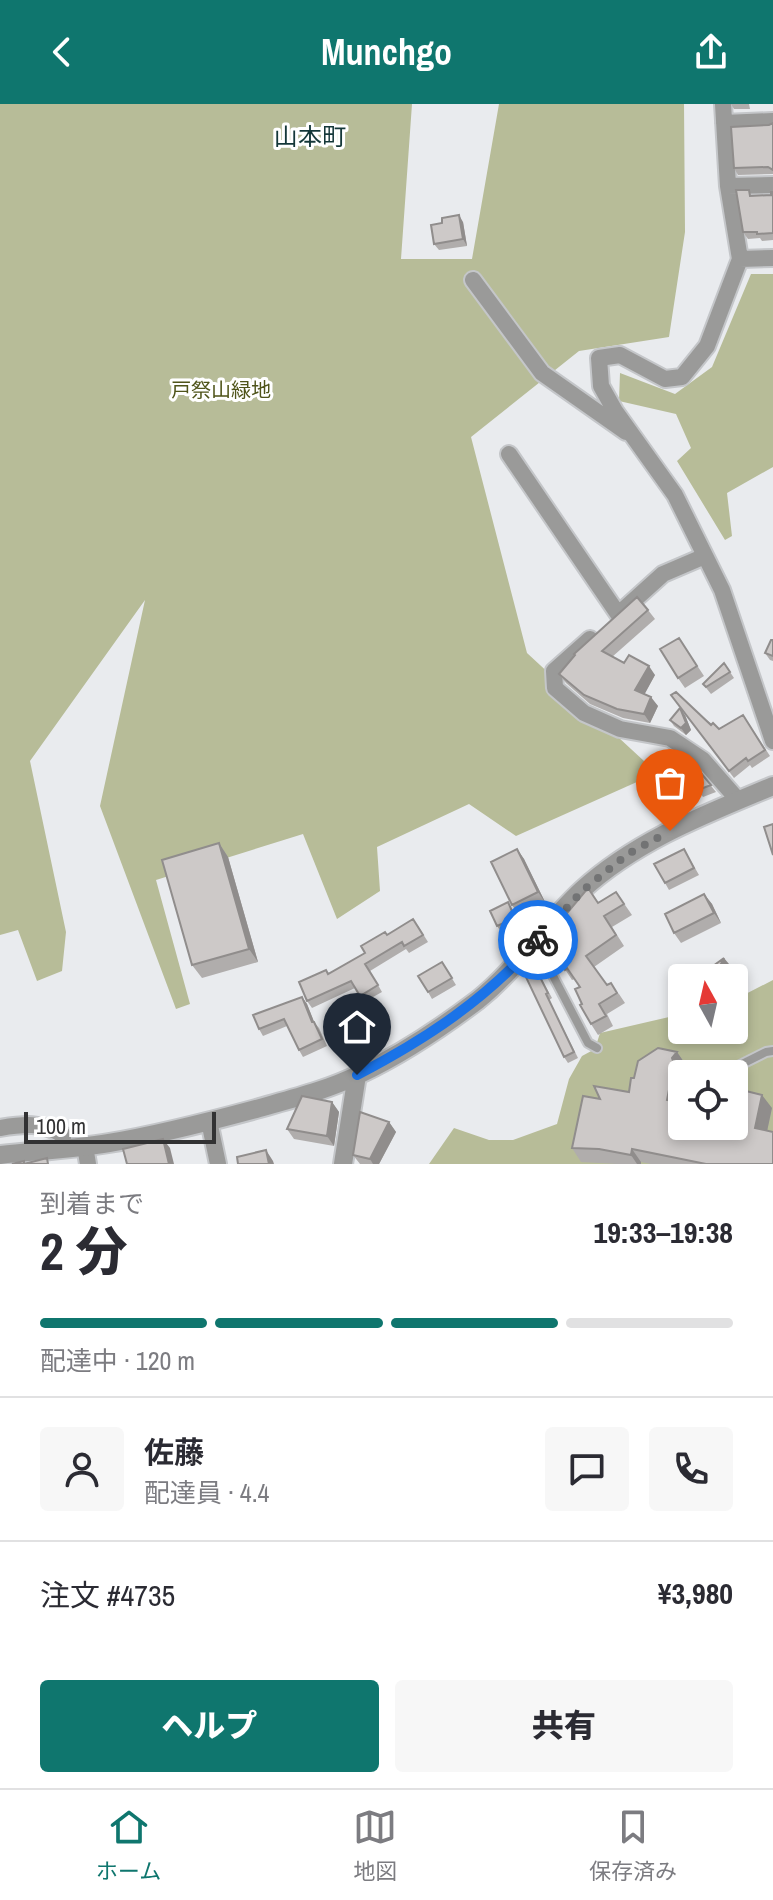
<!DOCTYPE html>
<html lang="ja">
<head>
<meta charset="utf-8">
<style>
  :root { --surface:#fff; --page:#f7f7f7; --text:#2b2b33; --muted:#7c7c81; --line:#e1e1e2; --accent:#0f766e }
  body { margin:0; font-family:"Archivo Narrow","Noto Sans JP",sans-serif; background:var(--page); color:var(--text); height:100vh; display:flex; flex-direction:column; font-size:30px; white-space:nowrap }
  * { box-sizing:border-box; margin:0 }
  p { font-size:26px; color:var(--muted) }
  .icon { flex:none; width:44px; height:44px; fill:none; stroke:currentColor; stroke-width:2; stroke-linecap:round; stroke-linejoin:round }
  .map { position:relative; height:1060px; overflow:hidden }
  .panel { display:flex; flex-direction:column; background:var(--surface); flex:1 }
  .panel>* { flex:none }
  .needle { width:52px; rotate:352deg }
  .controls { position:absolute; left:668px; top:860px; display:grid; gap:16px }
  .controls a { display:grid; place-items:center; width:80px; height:80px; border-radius:8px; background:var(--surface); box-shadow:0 4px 12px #0003; font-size:40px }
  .scale { position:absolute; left:24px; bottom:20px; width:192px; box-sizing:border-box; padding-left:8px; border:4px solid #323233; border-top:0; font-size:22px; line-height:28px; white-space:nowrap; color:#323233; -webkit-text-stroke:6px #fff; paint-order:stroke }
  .pin { position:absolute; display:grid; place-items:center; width:68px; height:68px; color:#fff; margin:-82px -34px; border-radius:50% 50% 50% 0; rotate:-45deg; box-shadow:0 0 8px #0007 }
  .pin .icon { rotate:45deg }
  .courier { position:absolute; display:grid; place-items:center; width:80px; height:80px; margin:-40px; border:6px solid #1a73e8; border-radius:50%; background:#fff; color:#222; box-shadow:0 2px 10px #0007 }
  .overview em { font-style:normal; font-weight:800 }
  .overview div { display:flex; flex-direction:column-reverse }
  .overview { display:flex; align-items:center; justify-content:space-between; height:136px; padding:0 40px }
  h1 { font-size:52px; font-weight:800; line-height:60px }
  .bar { display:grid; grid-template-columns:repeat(4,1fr); gap:12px 8px; align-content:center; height:96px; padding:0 40px }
  .bar i { height:10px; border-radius:6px; background:var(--line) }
  .bar .selected { background:var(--accent) }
  .bar p { grid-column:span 4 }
  .line { display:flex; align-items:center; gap:20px; padding:0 40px; border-top:2px solid var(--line) }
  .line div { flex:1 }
  .round { display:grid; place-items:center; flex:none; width:84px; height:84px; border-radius:8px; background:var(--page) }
  .primary-button { display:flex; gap:16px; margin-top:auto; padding:16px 40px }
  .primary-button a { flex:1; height:92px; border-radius:8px; background:var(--accent); color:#fff; font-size:32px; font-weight:800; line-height:92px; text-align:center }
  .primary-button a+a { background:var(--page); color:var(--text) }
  header { display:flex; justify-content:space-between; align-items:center; height:104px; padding:0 40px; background:var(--accent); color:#fff; font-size:36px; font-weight:800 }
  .menu { display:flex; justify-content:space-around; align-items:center; height:112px; border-top:2px solid var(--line); background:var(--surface); font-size:22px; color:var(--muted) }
  .menu a { display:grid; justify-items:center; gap:4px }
  .menu .selected { color:var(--accent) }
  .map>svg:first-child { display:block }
  .green { fill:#b7bc98; fill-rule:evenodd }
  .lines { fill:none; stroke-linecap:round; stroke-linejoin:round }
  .service-casing { stroke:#c4c6c9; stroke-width:12 }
  .minor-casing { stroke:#c4c6c9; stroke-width:20 }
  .tertiary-casing { stroke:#c4c6c9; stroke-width:22 }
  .service { stroke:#9a9a99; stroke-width:8 }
  .minor { stroke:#9a9a99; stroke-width:16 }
  .tertiary { stroke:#9a9a99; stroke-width:18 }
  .wall { fill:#b0adac }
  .shaded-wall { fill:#908d8c }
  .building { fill:#cdc9c8; stroke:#908d8c; stroke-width:2 }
  .done { stroke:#727374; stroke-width:8; stroke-dasharray:0 14.4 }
  .route { stroke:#1a73e8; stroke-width:10 }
  .labels { text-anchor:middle; stroke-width:6; stroke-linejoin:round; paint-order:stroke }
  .park-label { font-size:20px; fill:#4f541a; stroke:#fff }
  .quarter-label { font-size:24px; fill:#143739; stroke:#fff }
</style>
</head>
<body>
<header><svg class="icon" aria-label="back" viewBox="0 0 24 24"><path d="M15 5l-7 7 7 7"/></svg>Munchgo<svg class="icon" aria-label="share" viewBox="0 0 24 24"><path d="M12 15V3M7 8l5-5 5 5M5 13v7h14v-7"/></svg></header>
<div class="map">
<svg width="773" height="1060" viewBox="0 0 773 1060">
  <rect width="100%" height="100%" fill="#e9ebee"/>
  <path class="green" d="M0 0H412L401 155H472L499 0H684L685 128 669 233 579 247 471 333 527 549 657 669 516 732 469 700 377 743 380 787 337 815 303 730 156 776 190 900 176 905 100 702 145 496 30 657 66 828 62 867 37 877 18 826 0 831Z
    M751 170H773V363L727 389 732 432 725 436 677 357 691 344 676 310 619 297 620 269 675 290 712 263Z
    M773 876V1060H429L454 1024 489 1036H513L557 1020 569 975 582 952 595 945 600 929 682 910V926H734V896ZM682 970H734V1022H682Z"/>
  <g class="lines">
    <defs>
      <path id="service" d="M536 839 588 939 597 944
        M688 968 696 970
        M722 970 766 948 773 947"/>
      <path id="minor" d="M723 0 728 82 740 155 707 242 682 273 665 275 620 251 599 254 601 282 615 307 675 391 722 486 773 637
        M724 19 773 17
        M728 82 773 81
        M740 155 773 154
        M473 176 542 269 626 328
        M509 350 618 510
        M622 507 663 470 705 452
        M590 535 554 567 555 584 584 609 620 625 670 634 703 656 738 696
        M209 1017 218 1060
        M0 1024C23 1020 42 1018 63 1031V1045
        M85 1042 88 1060"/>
      <path id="tertiary" d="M0 1051C36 1047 73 1045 109 1039 158 1031 208 1018 256 1005 291 995 328 986 360 970 402 950 441 924 478 896 518 864 545 820 582 786 637 736 706 710 773 682
        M343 1060 357 971"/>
    </defs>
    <use href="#service" class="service-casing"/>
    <use href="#minor" class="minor-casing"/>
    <use href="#tertiary" class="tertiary-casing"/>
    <use href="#service" class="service"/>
    <use href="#minor" class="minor"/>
    <use href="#tertiary" class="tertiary"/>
  </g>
  <path class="wall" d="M731 0H749L750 5H734Z
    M773 19V70L738 71 734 64 769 21Z
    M773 88V136L762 137 760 134 748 135 743 128 754 92 771 91Z
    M463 118 467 142 439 146 434 140 442 119Z
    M648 506 655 515 612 553 624 559 655 571 644 590 658 602 650 619 623 614 590 600 566 579 559 570Z
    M679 534 704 572 685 584 678 574Z
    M773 536V557L770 556 765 549Z
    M724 559 734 574 711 590 703 580Z
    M671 591 719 625 743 611 770 652 752 664 750 661 734 674Z
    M685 611 691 626 686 631 674 622 670 616Z
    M700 668 716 688 703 693 698 686Z
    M219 739 228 753 258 858 202 874 192 861Z
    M517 745 524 755 545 798 519 811 512 801Z
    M684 745 699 771 669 786 665 779Z
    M616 788 632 811 612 823 624 842 594 863 607 881 619 890 625 899 607 910 613 922 598 931 591 920 582 900 580 883 575 875 572 876 557 853 598 799Z
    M704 790 712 800 721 819 681 839 674 829Z
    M508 798 520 821 502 829 497 822Z
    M418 822 428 838 409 849 406 845 370 867 382 888 364 898 355 884 312 904 307 897 326 866 329 870 365 849 387 831Z
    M442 858 456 881 432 895 428 888Z
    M535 863 552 894 549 896 578 954 568 959 564 953Z
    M302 893 307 900 314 918 319 924 327 942 303 953 299 946 287 922 263 932 259 925Z
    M369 905 383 935 353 949 348 942Z
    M677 948 686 961 681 967 679 998 682 1022 772 1004 767 1027 773 1060H651L641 1058V1060H617L581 1058 572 1044 600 995 629 988 634 974Z
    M332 998 339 1008 334 1042 294 1035 287 1025Z
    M389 1018 396 1028 379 1060H360L353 1051Z"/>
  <path class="shaded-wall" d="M459 111 463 118 467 142 463 135Z
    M649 562 655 571 642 595 635 586Z
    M651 593 658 602 650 619 644 610Z
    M680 604 685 611 691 626 686 631 681 624Z
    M219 739 228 753 258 858 249 845Z
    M517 745 524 755 545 798 538 788Z
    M704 790 712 800 721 819 714 809Z
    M724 854 729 860 722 874H714Z
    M302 893 307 900 317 925 312 918Z
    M364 898 369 905 383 935 378 928Z
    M677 948 686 961 681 967 682 970V983L677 1009 667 996 672 954Z
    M762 991 772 1004 765 1037 755 1024Z
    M332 998 339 1008 334 1042 327 1032Z
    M389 1018 396 1028 379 1060H373L370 1055Z
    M163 1035 170 1044 174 1060H169Z
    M632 1045 641 1058V1060H637L631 1051Z
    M266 1046 273 1057 274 1060H269Z"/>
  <path class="building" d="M773 19V66L768 63 734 64 731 23 769 21Z
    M736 86H749L750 92 771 91V88H773V129L757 130V128H743Z
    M459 111 463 135 434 140 431 121 442 119V114Z
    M637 493 648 506 602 547 624 559 629 551 649 562 635 586 651 593 644 610 617 605 584 591 559 570 575 551 574 550Z
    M679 534 697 562 678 574 660 545Z
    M771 536H773V552L765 549Z
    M724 559 730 568 706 583 703 580Z
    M676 588 711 621 713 619 719 625 743 611 765 646 748 657 746 654 729 667 671 591Z
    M680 604 686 619 681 624 670 616Z
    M700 668 711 681 698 686 692 671Z
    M773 720V751L764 723Z
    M219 739 249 845 192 861 162 756Z
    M517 745 538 788 512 801 491 758Z
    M684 745 694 764 665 779 654 760Z
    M588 784 598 799 616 788 624 800 604 812 616 831 586 852 607 881 611 879 617 889 599 900 606 912 591 920 580 901 582 900 575 885 580 883 567 864 565 866 557 853 559 852 547 833Z
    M704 790 714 809 674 829 665 810Z
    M508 798 515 814 497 822 490 807Z
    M413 815 423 831 404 842 402 838 365 860 378 881 360 892 351 877 307 897 299 878 326 866 328 870 365 849 361 842 385 828 387 831Z
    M724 854 714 874H693L698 863 706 867Z
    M442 858 452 874 428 888 418 872Z
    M535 863 548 889 546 890 574 948 564 953 524 869Z
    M302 893 312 918H314L322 935 299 946 284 915 259 925 253 911Z
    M364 898 378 928 348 942 334 911Z
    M658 944 677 948 672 954 674 960 667 996 682 999V1022H734V984L762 991 755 1024 773 1028V1060H706L632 1045 631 1051 599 1045 572 1044 583 992 600 995 594 982 629 988 631 974H634L638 957Z
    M302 992 332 998 327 1032 287 1025Z
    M360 1008 389 1018 370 1055 353 1051Z
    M163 1035 169 1060H127L123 1045Z
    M266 1046 269 1060H238L237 1053Z
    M47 1054 48 1060H12L24 1057V1060Z"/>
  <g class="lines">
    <path class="done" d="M538 836 582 787 628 750 670 727"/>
    <path class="route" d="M357 971C426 935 487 895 538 836"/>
  </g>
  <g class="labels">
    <g class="park-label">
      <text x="221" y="293">戸祭山緑地</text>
    </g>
    <g class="quarter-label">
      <text x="310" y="41">山本町</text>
    </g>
  </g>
</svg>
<div class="controls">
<a><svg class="needle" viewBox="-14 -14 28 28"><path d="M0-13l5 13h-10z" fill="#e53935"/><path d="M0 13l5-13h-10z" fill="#7c7c81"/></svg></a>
<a><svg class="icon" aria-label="locate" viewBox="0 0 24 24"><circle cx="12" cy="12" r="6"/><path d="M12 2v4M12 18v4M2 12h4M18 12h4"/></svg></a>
</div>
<div class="scale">100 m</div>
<div class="pin" style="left:670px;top:727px;background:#ea580c"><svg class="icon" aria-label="bag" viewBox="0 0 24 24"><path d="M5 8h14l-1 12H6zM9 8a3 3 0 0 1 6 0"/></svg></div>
<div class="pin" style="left:357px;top:971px;background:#1f2937"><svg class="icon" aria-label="home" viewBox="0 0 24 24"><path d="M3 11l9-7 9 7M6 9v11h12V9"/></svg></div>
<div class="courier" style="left:538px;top:836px"><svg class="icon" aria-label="bike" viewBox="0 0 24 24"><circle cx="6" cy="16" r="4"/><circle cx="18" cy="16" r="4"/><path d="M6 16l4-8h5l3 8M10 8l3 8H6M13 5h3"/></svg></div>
</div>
<section class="panel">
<div class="overview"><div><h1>2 分</h1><p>到着まで</p></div><em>19:33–19:38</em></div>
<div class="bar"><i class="selected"></i><i class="selected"></i><i class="selected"></i><i></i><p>配達中 · 120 m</p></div>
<div class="line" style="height:144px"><a class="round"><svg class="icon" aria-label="person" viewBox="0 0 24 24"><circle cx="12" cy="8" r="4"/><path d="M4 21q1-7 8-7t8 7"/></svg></a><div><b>佐藤</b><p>配達員 · 4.4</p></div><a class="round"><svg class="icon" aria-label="chat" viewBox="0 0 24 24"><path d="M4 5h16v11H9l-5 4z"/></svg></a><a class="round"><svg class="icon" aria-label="phone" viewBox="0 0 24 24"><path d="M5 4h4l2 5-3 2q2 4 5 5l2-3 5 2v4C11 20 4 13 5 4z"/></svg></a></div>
<div class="line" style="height:104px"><div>注文 #4735</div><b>¥3,980</b></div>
<div class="primary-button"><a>ヘルプ</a><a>共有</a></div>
</section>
<nav class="menu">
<a class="selected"><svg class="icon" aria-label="home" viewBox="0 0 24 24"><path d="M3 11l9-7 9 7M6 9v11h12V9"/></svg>ホーム</a>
<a><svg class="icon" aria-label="map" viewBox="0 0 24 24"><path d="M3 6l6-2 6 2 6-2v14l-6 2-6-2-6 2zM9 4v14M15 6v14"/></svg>地図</a>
<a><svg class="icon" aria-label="saved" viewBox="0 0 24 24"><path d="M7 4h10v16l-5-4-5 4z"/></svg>保存済み</a>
</nav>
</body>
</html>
